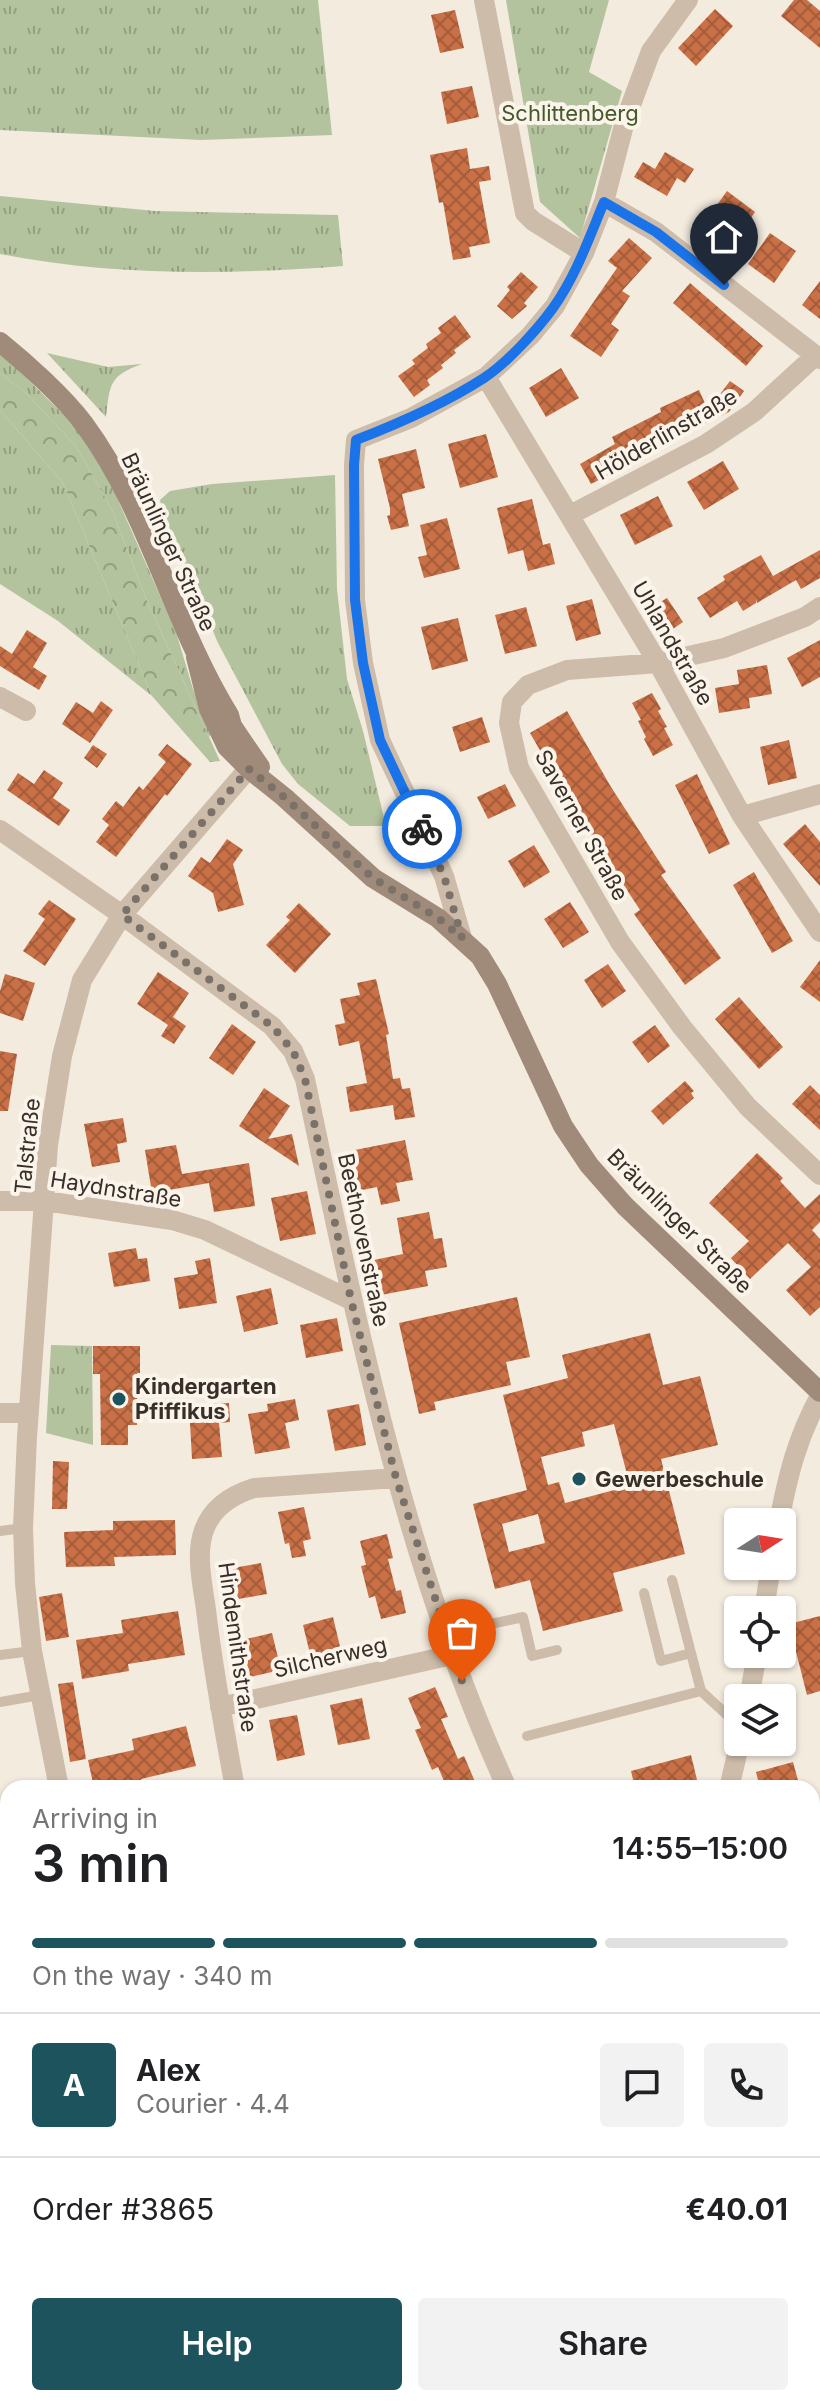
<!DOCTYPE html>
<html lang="en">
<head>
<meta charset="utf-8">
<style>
  :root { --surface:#fff; --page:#f2f2f2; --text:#202124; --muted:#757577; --line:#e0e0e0; --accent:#1d535c }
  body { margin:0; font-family:Inter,sans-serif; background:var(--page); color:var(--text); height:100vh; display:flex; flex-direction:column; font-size:30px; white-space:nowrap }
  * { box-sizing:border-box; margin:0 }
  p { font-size:26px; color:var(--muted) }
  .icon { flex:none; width:44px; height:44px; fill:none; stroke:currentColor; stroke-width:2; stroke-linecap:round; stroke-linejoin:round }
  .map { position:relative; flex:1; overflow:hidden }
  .drawer { position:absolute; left:0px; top:1780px; width:820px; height:626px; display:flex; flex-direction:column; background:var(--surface); border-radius:24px 24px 0 0; box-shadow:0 2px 6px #0004 }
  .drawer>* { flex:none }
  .needle { width:52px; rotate:78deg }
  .tools { position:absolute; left:724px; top:1508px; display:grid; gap:16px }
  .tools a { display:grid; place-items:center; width:72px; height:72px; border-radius:8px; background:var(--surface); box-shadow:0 2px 6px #0004; font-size:40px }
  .pin { position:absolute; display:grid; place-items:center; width:68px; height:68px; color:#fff; margin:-82px -34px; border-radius:50% 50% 50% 0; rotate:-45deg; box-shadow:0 0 8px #0007 }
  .pin .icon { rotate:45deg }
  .courier { position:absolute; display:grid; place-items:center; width:80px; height:80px; margin:-40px; border:6px solid #1a73e8; border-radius:50%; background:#fff; color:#222; box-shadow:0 2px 10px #0007 }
  .headline em { font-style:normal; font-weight:600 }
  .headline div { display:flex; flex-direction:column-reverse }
  .headline { display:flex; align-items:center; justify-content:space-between; height:136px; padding:0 32px }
  h1 { font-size:52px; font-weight:600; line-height:60px }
  .bar { display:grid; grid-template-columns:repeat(4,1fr); gap:12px 8px; align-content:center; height:96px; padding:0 32px }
  .bar i { height:10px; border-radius:6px; background:var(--line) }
  .bar .on { background:var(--accent) }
  .bar p { grid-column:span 4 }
  .line { display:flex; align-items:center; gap:20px; padding:0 32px; border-top:2px solid var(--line) }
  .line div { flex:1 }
  .round { display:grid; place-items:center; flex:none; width:84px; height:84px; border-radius:8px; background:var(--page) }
  .primary-button { display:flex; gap:16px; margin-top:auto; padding:16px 32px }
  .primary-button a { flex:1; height:92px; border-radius:8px; background:var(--accent); color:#fff; font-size:32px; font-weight:600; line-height:92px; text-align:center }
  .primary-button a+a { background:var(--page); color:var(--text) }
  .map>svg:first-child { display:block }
  .grass { fill:url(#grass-tufts) }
  .forest { fill:url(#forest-crowns) }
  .building { fill:url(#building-cross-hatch); fill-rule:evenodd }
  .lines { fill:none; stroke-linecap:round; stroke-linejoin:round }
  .lane { stroke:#ccbca9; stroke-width:10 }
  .street { stroke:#ccbca9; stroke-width:20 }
  .secondary { stroke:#a08b7a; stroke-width:20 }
  .done { stroke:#7a7168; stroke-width:8; stroke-dasharray:0 14.4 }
  .route { stroke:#1a73e8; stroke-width:10 }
  .poi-dot { fill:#1d535c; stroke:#faf4eb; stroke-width:3 }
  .labels { text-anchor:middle; stroke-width:8; stroke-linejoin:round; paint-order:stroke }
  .park-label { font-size:22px; fill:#45582c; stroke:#faf4eb }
  .street-label { font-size:22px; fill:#392f29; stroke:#faf4eb }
  .poi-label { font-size:22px; font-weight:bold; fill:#392f29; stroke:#faf4eb; text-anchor:start }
</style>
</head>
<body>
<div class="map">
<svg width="820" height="2405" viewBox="0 0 820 2405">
  <defs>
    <pattern id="grass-tufts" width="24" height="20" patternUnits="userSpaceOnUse" patternTransform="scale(2)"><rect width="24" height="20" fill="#b3c39d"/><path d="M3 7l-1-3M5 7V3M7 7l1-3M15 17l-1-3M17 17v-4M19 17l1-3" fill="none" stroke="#939f80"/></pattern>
    <pattern id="forest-crowns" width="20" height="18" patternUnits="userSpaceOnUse" patternTransform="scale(2)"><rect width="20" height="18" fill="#b3c39d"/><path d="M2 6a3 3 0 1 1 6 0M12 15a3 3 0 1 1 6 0" fill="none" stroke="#939f80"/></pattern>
    <pattern id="building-cross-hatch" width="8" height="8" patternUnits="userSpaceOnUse" patternTransform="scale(2)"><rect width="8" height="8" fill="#c97046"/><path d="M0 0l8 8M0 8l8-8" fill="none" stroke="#a45c3a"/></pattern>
  </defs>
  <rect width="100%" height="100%" fill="#f3ebde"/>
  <path class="grass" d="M0 0H318L332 135 201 140 0 130Z
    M506 0H609L589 72 622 91 580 238 540 202Z
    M0 196 155 211 338 215 343 266C229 275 112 276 0 254Z
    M0 352 65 416 88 444 114 491 176 632 193 689 213 732 209 737 147 601 112 510 76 446 26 393 0 373Z
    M47 353 108 367 142 364C109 376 110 384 106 417Z
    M0 410 63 483 152 696 58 621 0 584Z
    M335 475 337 589 347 679 363 731 386 826H350L298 784 282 764 218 643 163 513 160 500 170 491 212 484Z
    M51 1345 92 1346 93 1445 46 1433Z"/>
  <path class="forest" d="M0 373 26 393 76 446 112 510 147 601 220 761 210 762 152 696 63 483 0 410Z"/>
  <path class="building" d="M794 0H807L820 11V48L781 16Z
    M715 9 733 26 696 66 678 48Z
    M455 10 464 48 440 53 431 15Z
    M472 86 479 117 447 124 441 92Z
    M467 148 470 169 489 166 491 180 479 182 490 243 469 247 471 257 453 260 443 202 439 203 430 155Z
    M665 152 694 169 685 183 677 178 667 196 634 177 643 162 655 169Z
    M727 191 755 212 743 229 734 223 722 240 702 226Z
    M770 233 796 251 774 283 748 264Z
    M629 238 652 258 622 291 630 296 611 324 619 330 601 357 570 336 617 268 608 261Z
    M521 272 538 287 524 303 527 306 512 319 497 306 510 290 507 287Z
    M820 281V319L802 305Z
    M690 283 763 346 746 366 673 303Z
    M455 315 471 337 454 350 456 353 441 365 443 368 427 380 430 385 414 397 398 376 415 364 412 360 428 348 426 344 441 333 438 328Z
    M561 368 579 398 546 417 529 388Z
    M730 381 744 391 729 412 655 447 657 450 591 484 580 464 615 444 612 437 661 412 660 408 699 390 708 410Z
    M486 434 498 477 460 488 448 444Z
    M416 449 425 488 402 494 409 526 391 530 387 516 390 515V508L378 459Z
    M723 461 739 489 704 510 687 482Z
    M658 496 673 526 635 545 620 515Z
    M532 499 543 545 550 543 555 564 528 571 523 550 508 554 497 508Z
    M447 518 460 569 424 578 418 557 427 555 420 525Z
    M820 550V578L801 589 796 580 757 603 756 599V603L743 611 737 601 710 618 697 598 725 580 723 576 761 555 773 576Z
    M667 598 683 622 667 633 651 608Z
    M592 599 601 634 576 641 566 606Z
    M526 607 537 646 505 654 495 615Z
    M458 618 468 661 432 670 421 627Z
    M27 630 47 643 33 667 47 676 39 690 0 666V646L12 654Z
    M820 640V677L802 687 787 658Z
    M767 665 772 694 749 698 750 708 719 713 715 688 739 684 737 670Z
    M652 693 661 709 658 711 667 727 664 728 673 745 653 756 644 739 646 737 638 721 641 720 632 703Z
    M101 701 113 710 90 743 62 724 76 702 93 713Z
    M567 711 611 787 666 872 661 875 721 958 685 985 634 914 640 910 571 804 530 733Z
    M482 717 490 742 460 752 452 727Z
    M789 740 797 778 768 785 760 747Z
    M167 744 192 764 167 796 165 794 116 857 96 842 109 825 102 819 116 801 123 807 139 786 143 790 166 762 158 755Z
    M93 745 107 754 97 768 84 758Z
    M44 770 63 783 53 798 70 810 59 826 7 790 18 773 34 784Z
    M697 774 730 844 709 854 675 785Z
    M505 784 516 806 488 819 477 797Z
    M805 824 820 842V886L783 844Z
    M227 839 243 850 233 864 244 905 218 912 213 893 188 876 201 857 210 863Z
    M534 845 550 872 524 888 508 861Z
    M754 872 793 941 772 953 733 885Z
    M49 900 76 919 45 966 23 951 45 919 38 914Z
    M570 902 589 932 563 948 544 919Z
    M299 903 331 934 295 973 266 945 290 920 286 917Z
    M820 960V1002L800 987Z
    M608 964 626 991 602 1008 584 980Z
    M158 972 189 993 173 1017 186 1026 174 1044 161 1036 168 1025 137 1004Z
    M5 974 35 983 23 1021 0 1013V991Z
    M376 979 389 1034 386 1035 393 1079 400 1078 402 1089 410 1088 415 1117 395 1120 393 1105 350 1112 346 1087 367 1083 359 1041 339 1046 335 1025 345 1023 340 999 360 995 357 983Z
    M739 997 783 1047 759 1069 715 1019Z
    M232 1024 256 1042 233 1075 209 1058Z
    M655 1025 670 1046 648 1063 632 1042Z
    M0 1051 17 1054 8 1111H0Z
    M685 1081 694 1091 691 1093 694 1098 663 1125 651 1111Z
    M810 1085 820 1095V1130L792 1104Z
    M264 1088 290 1106 268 1139 292 1134 299 1166 239 1126Z
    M123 1118 127 1142 117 1144 120 1162 92 1167 84 1124Z
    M405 1140 413 1180 396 1183 400 1201 381 1205 377 1187 358 1191 350 1151Z
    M176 1145 182 1174 249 1163 255 1206 214 1212 209 1183 152 1193 145 1150Z
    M757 1153 783 1178 780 1181 805 1208 820 1194V1222L812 1230 820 1239V1307L810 1316 786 1290 811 1267 788 1243 750 1279 731 1258 749 1241 709 1203Z
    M307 1191 316 1234 280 1241 271 1198Z
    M429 1212 434 1239 442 1238 447 1267 425 1271 428 1286 381 1295 374 1260 403 1254 397 1218Z
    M136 1248 138 1259 147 1258 150 1281 114 1287 108 1253Z
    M210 1258 217 1303 179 1309 174 1278 198 1274 195 1261Z
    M271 1288 278 1324 244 1332 236 1296Z
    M517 1297 530 1357 506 1362 511 1385 434 1402 436 1410 419 1414 399 1323Z
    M337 1318 343 1351 306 1358 300 1325Z
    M650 1333 663 1385 700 1376 718 1445 661 1459 685 1554 613 1573 623 1611 543 1631 530 1580 495 1589 473 1504 527 1490 503 1395 568 1378 562 1355ZM614 1424 630 1486 565 1503 559 1482 548 1485 541 1457 585 1446 582 1432ZM538 1514 545 1543 509 1552 502 1524Z
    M93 1346H140V1373H137V1425H128V1445H101L100 1374H93Z
    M295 1399 299 1420 285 1423 290 1448 255 1454 248 1414 268 1411 267 1404Z
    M229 1403 230 1422 219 1423 222 1457 192 1459 189 1405Z
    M359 1404 366 1445 335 1451 327 1410Z
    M53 1461 69 1462 67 1509H52Z
    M304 1507 311 1539 303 1541 306 1556 292 1558 289 1543 285 1544 278 1512Z
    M175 1520 176 1555 114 1557 115 1566 66 1567 64 1532 113 1530V1521Z
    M387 1534 393 1558 388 1559 396 1591 401 1590 406 1613 381 1619 375 1596 369 1598 361 1566 366 1565 360 1541Z
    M261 1563 267 1594 238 1599 233 1568Z
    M62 1593 69 1637 46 1641 39 1597Z
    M178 1611 185 1655 128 1664 129 1671 82 1679 76 1640 123 1633 121 1620Z
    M820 1616V1691L807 1695 789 1624Z
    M333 1617 342 1655 312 1662 303 1625Z
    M272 1633 281 1670 250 1677 242 1640Z
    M73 1682 86 1759 70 1762 58 1684Z
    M435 1687 448 1717 441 1719 458 1759 464 1756 476 1784 466 1788H447L438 1767 432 1770 415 1730 421 1728 408 1698Z
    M362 1698 370 1739 338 1745 330 1705Z
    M297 1715 305 1755 277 1761 269 1720Z
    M186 1726 196 1766 141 1779 143 1788H94L88 1760 134 1750 132 1739Z
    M691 1755 698 1784 684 1788H635L631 1771Z
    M793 1762 800 1788H760L756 1772Z"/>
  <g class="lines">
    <path class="lane" d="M0 1531 23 1528
      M672 1580 691 1653
      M644 1593 661 1661 691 1653 701 1691 738 1725
      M445 1634 523 1617 532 1656 557 1650
      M0 1655 32 1651
      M0 1702 40 1695
      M527 1736 701 1691
      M5 2001 8 2000"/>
    <path class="street" d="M484 0 525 213 533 221 584 253
      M604 202 656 232 820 359
      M486 377 658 663 742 816 820 932
      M570 515 706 444 754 412 816 355
      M820 607 805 617 724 648 658 663 567 670 528 685 512 702 509 723 519 768 620 942 682 1027 748 1107 820 1175
      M0 697 26 711
      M742 816 820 794
      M0 830 122 915 272 1026 293 1051 305 1079C356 1320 404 1563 507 1788
      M462 938 444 876 380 740 363 663 355 600 354 465 356 440 411 418 486 377 530 336 555 306 584 253 604 202 625 121 651 51 688 0
      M0 1201H45L172 1220 205 1230 351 1300
      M0 1413H29
      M779 1522C788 1475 797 1438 820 1396
      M764 1610 771 1566
      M749 1698 757 1654
      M220 1707 452 1655
      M59 1788 32 1651 25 1583 23 1528 27 1437 48 1145 62 1056 82 980 122 915 255 761
      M235 1788C224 1729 213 1670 206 1610 203 1586 195 1555 204 1530 212 1508 232 1495 254 1488L396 1478
      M729 1788 740 1742
      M812 2028 820 2020
      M0 2334 8 2344
      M0 2370 8 2361
      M215 2398V2405
      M484 2398 488 2405
      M415 2405V2398
      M619 2405 627 2398
      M810 2405 820 2392"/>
    <path class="secondary" d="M0 342C26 363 64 397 84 424 149 512 172 623 229 715L232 726 260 767
      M196 657 209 709 227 747 249 769 284 797 373 878 438 918 480 956 497 984 563 1126 589 1165 625 1206 820 1392"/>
  </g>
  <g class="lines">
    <path class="done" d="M422 829 444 876 462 938 438 918 373 878 284 797 249 769 122 915 272 1026 293 1051 305 1079 351 1300 396 1478 462 1681"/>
    <path class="route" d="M422 829 380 740 363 663 355 600 354 465 356 440C400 423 444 404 484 378 507 363 537 330 553 308 576 276 589 238 604 202L656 232 724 285"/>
  </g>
  <g class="poi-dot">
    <circle cx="119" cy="1399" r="8"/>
    <circle cx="579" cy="1479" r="8"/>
  </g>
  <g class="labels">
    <g class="park-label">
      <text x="570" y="121">Schlittenberg</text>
    </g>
    <g class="street-label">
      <text transform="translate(666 434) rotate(-30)" y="8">Hölderlinstraße</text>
      <text transform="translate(169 542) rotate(65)" y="8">Bräunlinger Straße</text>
      <text transform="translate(673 643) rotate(60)" y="8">Uhlandstraße</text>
      <text transform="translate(582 825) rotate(61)" y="8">Saverner Straße</text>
      <text transform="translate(27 1146) rotate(-84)" y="8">Talstraße</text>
      <text transform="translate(116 1189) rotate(9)" y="8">Haydnstraße</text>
      <text transform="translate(680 1221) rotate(45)" y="8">Bräunlinger Straße</text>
      <text transform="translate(364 1240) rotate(78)" y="8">Beethovenstraße</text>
      <text transform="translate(238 1647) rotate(82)" y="8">Hindemithstraße</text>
      <text transform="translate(330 1657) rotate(-13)" y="8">Silcherweg</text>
    </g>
    <g class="poi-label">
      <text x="135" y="1394">Kindergarten<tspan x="135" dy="25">Pfiffikus</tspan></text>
      <text x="595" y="1487">Gewerbeschule</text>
    </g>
  </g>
</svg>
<div class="tools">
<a><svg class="needle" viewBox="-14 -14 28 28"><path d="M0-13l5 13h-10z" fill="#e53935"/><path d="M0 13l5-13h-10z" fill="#757577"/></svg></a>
<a><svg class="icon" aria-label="locate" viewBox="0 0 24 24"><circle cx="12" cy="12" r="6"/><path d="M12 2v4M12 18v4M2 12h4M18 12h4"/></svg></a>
<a><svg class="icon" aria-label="layers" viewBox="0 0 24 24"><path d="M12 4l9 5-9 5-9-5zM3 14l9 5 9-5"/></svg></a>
</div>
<div class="pin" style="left:462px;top:1681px;background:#ea580c"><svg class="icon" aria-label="bag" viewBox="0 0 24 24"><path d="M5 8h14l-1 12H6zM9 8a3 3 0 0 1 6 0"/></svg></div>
<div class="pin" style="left:724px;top:285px;background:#1f2937"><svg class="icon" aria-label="home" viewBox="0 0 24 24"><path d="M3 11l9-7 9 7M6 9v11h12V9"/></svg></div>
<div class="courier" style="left:422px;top:829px"><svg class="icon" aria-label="bike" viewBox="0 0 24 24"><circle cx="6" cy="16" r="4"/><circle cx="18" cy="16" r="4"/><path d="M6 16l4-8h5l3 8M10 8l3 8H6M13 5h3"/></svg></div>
<section class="drawer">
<div class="headline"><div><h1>3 min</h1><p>Arriving in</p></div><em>14:55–15:00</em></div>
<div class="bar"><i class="on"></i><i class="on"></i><i class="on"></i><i></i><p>On the way · 340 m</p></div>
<div class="line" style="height:144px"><b class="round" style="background:var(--accent);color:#fff">A</b><div><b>Alex</b><p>Courier · 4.4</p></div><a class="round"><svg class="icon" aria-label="chat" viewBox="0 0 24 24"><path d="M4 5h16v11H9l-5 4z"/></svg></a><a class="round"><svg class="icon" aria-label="phone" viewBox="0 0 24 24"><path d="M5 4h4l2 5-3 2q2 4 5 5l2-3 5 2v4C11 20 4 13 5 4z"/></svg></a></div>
<div class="line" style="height:104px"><div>Order #3865</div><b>€40.01</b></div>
<div class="primary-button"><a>Help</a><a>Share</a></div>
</section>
</div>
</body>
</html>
